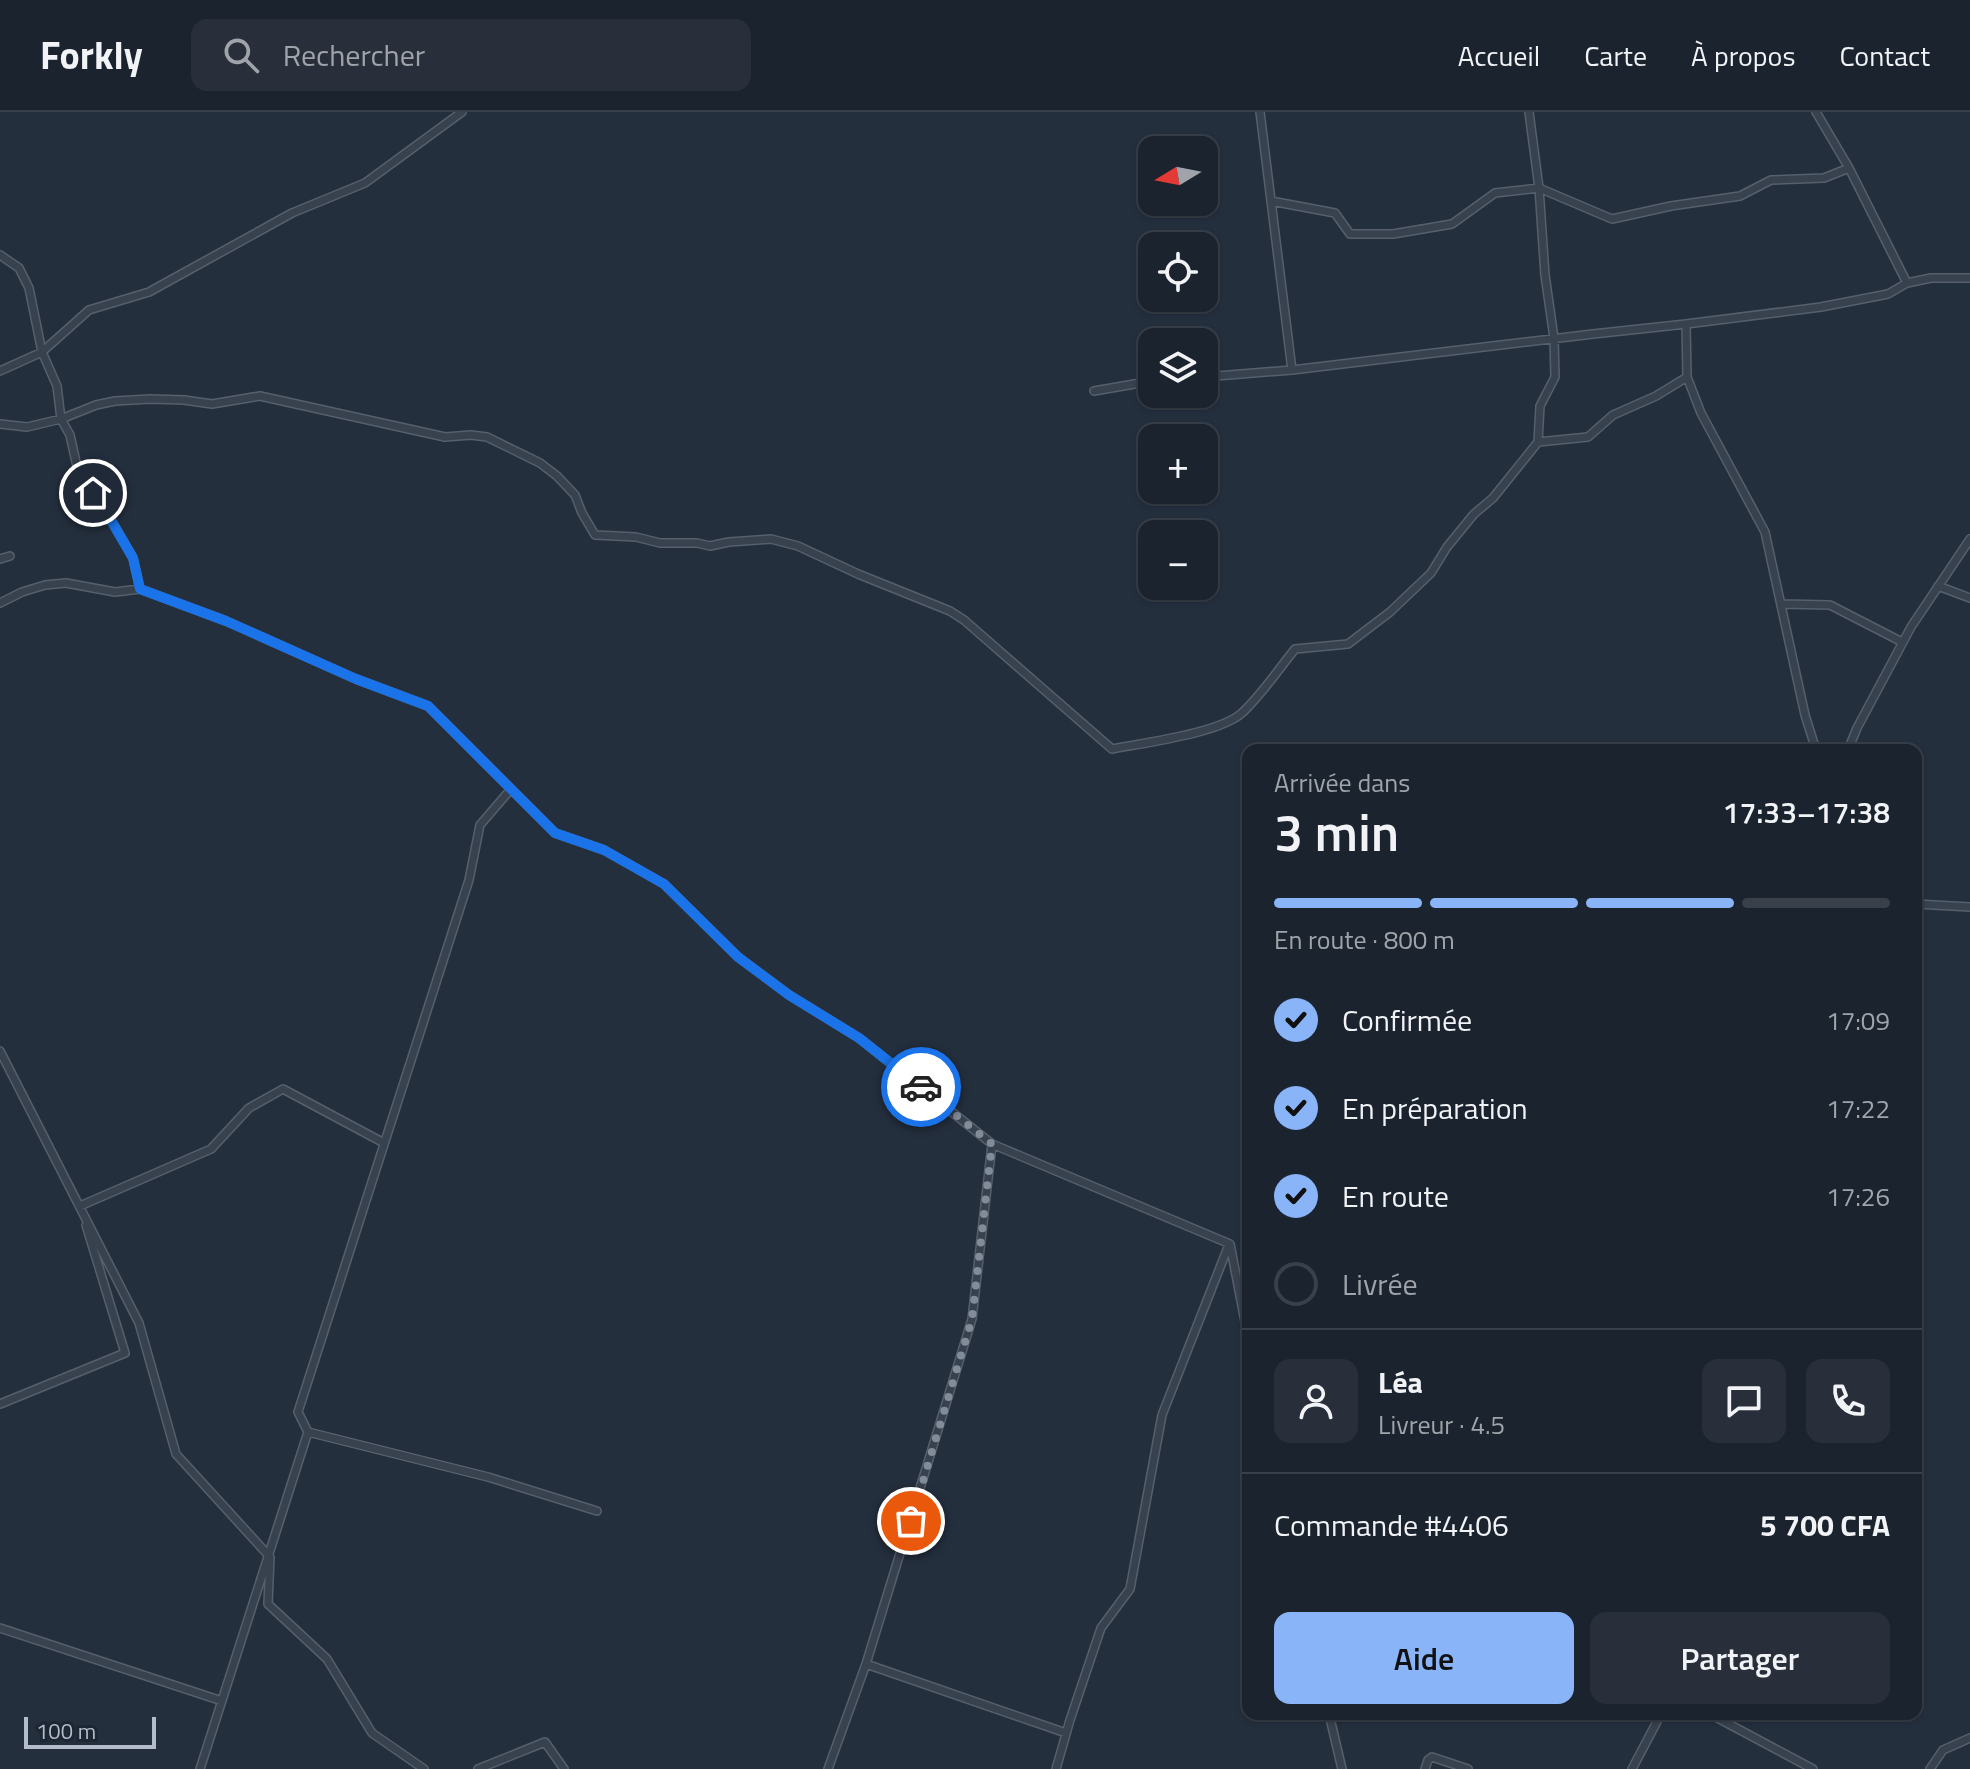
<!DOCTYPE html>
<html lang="fr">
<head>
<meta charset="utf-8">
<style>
  :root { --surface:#1b232e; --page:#282f3a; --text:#f1f3f6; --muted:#a0a4aa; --line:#39404a; --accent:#8ab4f8 }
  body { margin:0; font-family:"Titillium Web",sans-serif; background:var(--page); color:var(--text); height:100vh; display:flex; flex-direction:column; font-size:30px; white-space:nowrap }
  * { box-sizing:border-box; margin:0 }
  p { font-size:26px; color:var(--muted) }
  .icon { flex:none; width:44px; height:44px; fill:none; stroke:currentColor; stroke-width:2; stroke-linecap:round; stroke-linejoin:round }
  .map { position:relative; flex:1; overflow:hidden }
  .panel { position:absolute; left:1242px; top:632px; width:680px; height:976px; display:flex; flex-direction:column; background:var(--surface); border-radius:16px; box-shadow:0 2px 6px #0004,0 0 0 2px var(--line) }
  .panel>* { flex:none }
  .needle { width:52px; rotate:260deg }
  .tools { position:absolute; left:1138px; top:24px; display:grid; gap:16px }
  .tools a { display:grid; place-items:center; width:80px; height:80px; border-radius:16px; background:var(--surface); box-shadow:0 2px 6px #0004,0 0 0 2px var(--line); font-size:40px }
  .scale { position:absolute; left:24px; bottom:20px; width:132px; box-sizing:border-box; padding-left:8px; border:4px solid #b4bcc9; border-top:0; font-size:22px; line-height:28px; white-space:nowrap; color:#b4bcc9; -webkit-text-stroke:6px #1d2633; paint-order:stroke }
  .pin { position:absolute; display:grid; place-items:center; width:68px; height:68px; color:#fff; margin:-34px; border:4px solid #fff; border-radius:50%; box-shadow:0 2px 8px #0007 }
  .courier { position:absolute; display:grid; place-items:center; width:80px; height:80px; margin:-40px; border:6px solid #1a73e8; border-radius:50%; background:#fff; color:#222; box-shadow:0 2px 10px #0007 }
  .head em { font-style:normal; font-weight:600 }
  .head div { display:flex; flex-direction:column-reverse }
  .head { display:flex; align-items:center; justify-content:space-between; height:136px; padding:0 32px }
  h1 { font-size:52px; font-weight:600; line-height:60px }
  .bar { display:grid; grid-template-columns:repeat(4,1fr); gap:12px 8px; align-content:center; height:96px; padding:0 32px }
  .bar i { height:10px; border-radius:6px; background:var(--line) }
  .bar .current { background:var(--accent) }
  .bar p { grid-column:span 4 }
  .line { display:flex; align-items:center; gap:20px; padding:0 32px; border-top:2px solid var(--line) }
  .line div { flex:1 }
  .round { display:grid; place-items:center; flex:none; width:84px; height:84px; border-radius:16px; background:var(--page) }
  ol { padding:0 32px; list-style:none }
  li { display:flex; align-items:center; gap:24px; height:88px }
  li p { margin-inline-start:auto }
  li .icon { padding:8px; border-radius:50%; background:var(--accent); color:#111; stroke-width:4 }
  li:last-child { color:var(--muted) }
  li i { width:44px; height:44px; border:4px solid var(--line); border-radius:50% }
  .primary-button { display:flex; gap:16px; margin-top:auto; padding:16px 32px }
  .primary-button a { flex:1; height:92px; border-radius:16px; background:var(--accent); color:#111; font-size:32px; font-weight:600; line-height:92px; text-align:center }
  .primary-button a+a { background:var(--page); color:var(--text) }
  header { display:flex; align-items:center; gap:48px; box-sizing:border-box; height:112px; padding:0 40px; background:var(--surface); border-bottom:2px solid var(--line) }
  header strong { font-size:38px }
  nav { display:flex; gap:44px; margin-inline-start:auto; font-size:28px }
  .search { width:560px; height:72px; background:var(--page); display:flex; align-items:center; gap:20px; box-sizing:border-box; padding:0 28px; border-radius:16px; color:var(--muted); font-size:30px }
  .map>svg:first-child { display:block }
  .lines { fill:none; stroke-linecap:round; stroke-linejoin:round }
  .minor-casing { stroke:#565f6c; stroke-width:10 }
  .minor { stroke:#38414e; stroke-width:7 }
  .done { stroke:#828b98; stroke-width:8; stroke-dasharray:0 14.4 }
  .route { stroke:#1a73e8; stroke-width:10 }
</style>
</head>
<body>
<header>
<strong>Forkly</strong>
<div class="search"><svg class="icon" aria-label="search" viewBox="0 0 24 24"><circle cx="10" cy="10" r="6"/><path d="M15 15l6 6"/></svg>Rechercher</div>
<nav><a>Accueil</a><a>Carte</a><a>À propos</a><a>Contact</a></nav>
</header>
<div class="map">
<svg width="1970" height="1657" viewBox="0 0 1970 1657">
  <rect width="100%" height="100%" fill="#242f3e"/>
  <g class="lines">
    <defs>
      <path id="minor" d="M1260 0 1292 258 1593 222 1686 212
        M1529 0 1539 76 1545 163 1554 226 1555 265 1540 294 1538 330
        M1816 0 1849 56 1907 171
        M1271 89 1335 101 1350 122H1393L1452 112 1495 81 1539 76 1612 107 1671 94 1740 84 1771 68 1824 66 1849 56
        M0 143 19 156 29 176 42 240 57 274 61 307 70 323 78 359 108 403 133 446 140 477 226 509 356 567 428 594 555 721 604 738 664 772 738 845 789 883 859 926 992 1032 1230 1132 1248 1225
        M0 259 42 240 89 198 149 180 292 101 365 71 462 0
        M1204 265 1292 258
        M1687 265 1701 301 1765 420 1805 603 1816 638
        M1094 279 1152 269
        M0 312 27 315 61 307 96 293 115 289 150 287 184 288 212 292 260 284 445 325 471 323 487 325 540 351 557 364 575 383 582 401 595 423 636 425 660 431H697L710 434 729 430 771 427 798 434 858 462 950 499 964 508 1112 637C1143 631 1222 621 1243 600 1262 582 1278 558 1295 537L1348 532 1390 500 1431 461 1447 435 1474 402 1493 386 1538 330 1588 325 1613 303 1656 284 1687 265 1686 212 1821 195 1888 182 1907 171 1931 166H1970
        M0 447 10 444
        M1938 474 1970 486
        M0 491 22 480 45 473 66 471 115 480 140 477
        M1781 492 1830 493 1902 530
        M1848 638 1857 616 1911 515 1970 427
        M1916 792 1970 795
        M0 939 139 1211 176 1342 270 1445 268 1492 327 1547 372 1621 424 1657
        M80 1094 211 1037 249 996 283 977 384 1031
        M0 1292 125 1241 86 1113
        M308 1320 298 1300 469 768 480 713 511 677
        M0 1516 222 1589
        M866 1552 1066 1621
        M1329 1602 1342 1657
        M1710 1602 1813 1657
        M200 1657 308 1320 488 1365 597 1399
        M478 1657 545 1630 564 1657
        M828 1657 866 1552 972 1207 992 1032
        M1056 1657 1070 1608 1101 1516 1130 1477 1162 1303 1228 1135
        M1425 1657 1428 1648 1432 1645 1468 1657
        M1632 1657 1661 1602
        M1930 1657 1943 1638 1970 1626"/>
    </defs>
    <use href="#minor" class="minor-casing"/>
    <use href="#minor" class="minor"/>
  </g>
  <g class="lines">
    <path class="done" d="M911 1409 972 1207 992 1032 921 975"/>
    <path class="route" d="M93 381 108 403 133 446 140 477 226 509 356 567 428 594 555 721 604 738 664 772 738 845 789 883 859 926 921 975"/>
  </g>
</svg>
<div class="tools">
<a><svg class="needle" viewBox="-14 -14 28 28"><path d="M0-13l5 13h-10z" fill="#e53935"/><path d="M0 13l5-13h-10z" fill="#a0a4aa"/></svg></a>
<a><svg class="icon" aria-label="locate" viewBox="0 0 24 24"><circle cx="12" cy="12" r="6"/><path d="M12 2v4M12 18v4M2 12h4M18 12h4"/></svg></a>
<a><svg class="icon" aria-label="layers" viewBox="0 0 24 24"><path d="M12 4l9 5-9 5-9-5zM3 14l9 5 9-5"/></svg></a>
<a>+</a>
<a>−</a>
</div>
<div class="scale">100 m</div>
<div class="pin" style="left:911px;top:1409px;background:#ea580c"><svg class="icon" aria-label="bag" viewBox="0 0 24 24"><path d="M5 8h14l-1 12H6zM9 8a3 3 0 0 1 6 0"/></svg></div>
<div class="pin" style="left:93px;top:381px;background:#1f2937"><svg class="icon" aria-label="home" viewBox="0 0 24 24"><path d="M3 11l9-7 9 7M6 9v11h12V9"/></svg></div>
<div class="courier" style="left:921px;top:975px"><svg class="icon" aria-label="car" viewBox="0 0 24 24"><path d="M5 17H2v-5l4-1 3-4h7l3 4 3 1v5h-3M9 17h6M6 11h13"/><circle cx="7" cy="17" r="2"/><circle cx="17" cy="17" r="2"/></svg></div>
<section class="panel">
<div class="head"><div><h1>3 min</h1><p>Arrivée dans</p></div><em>17:33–17:38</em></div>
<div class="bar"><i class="current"></i><i class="current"></i><i class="current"></i><i></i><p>En route · 800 m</p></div>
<ol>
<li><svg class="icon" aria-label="check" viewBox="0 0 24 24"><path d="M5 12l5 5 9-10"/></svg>Confirmée<p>17:09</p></li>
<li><svg class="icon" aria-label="check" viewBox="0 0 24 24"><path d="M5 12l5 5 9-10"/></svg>En préparation<p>17:22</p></li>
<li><svg class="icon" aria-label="check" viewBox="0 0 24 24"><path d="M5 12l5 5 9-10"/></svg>En route<p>17:26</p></li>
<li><i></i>Livrée</li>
</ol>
<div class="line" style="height:144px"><a class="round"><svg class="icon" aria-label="person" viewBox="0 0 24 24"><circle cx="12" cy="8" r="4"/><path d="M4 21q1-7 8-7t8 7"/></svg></a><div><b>Léa</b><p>Livreur · 4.5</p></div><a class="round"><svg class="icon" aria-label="chat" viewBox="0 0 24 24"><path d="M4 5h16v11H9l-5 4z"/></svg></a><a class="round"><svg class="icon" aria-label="phone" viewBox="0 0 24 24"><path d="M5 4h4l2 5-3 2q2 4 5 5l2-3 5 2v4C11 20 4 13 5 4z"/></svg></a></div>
<div class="line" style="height:104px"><div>Commande #4406</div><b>5 700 CFA</b></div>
<div class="primary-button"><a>Aide</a><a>Partager</a></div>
</section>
</div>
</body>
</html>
